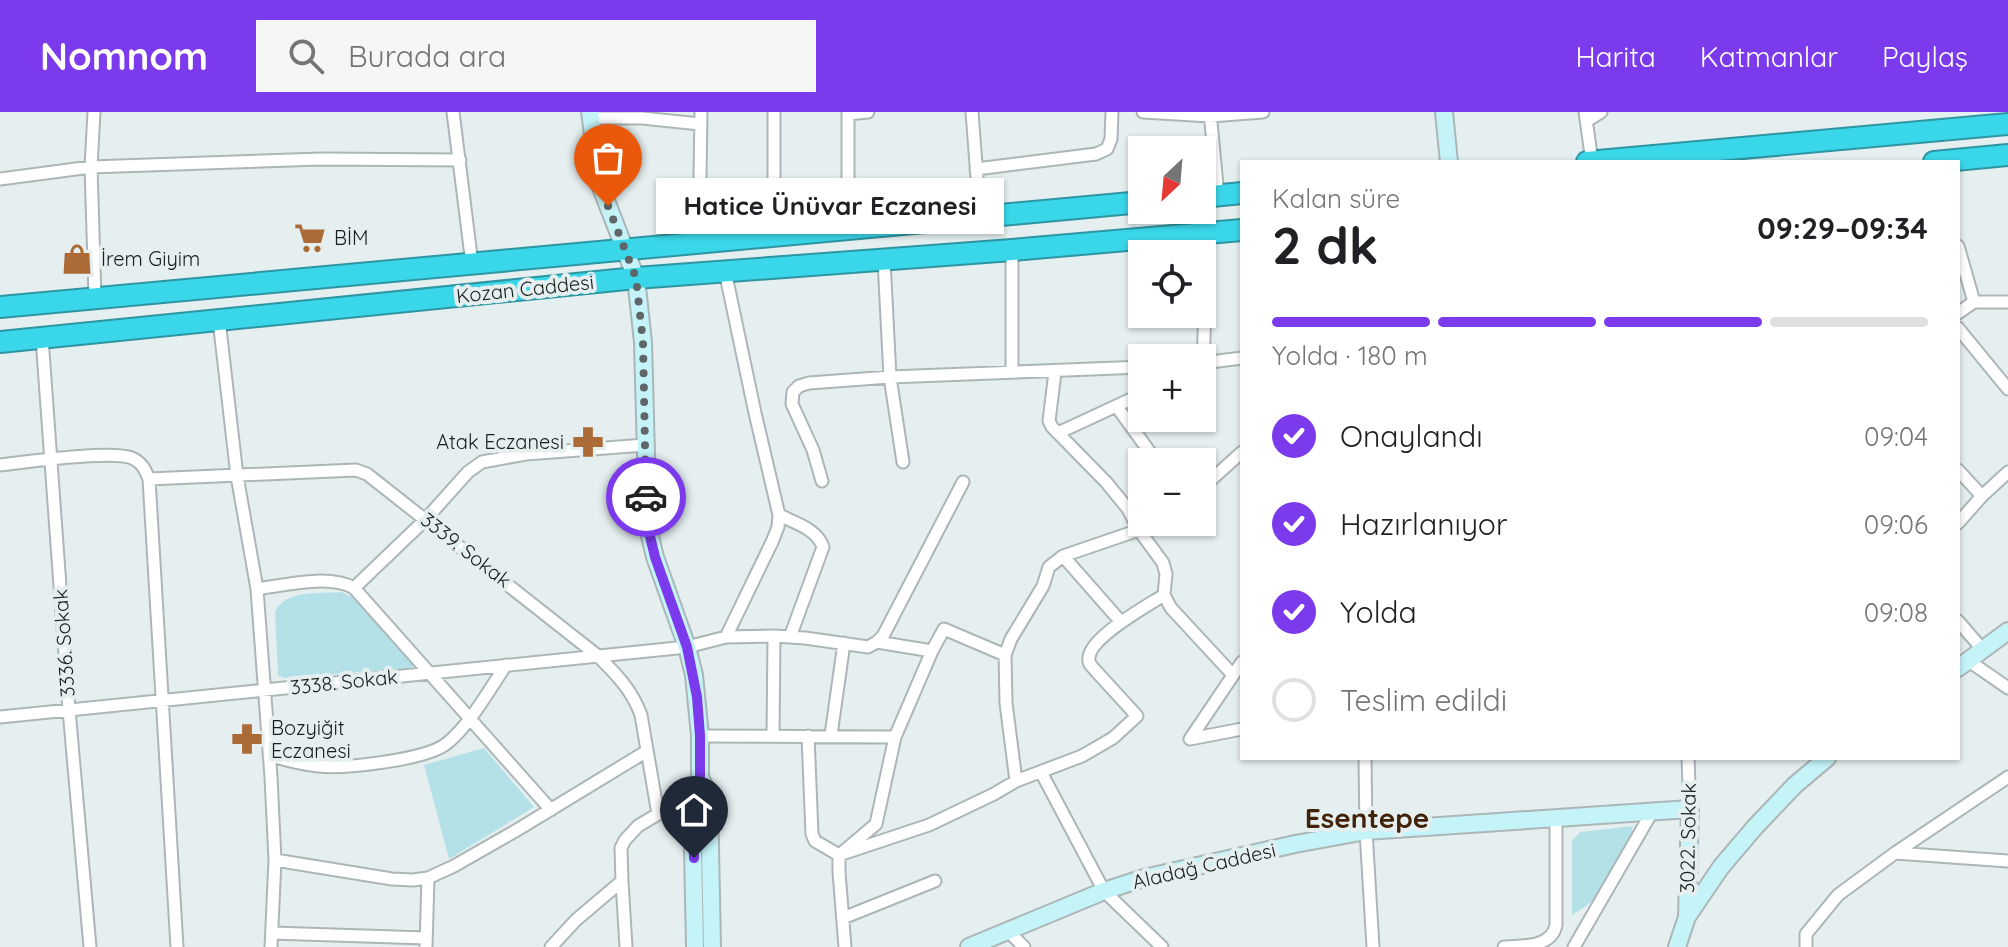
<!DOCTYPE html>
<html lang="tr">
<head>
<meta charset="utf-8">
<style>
  :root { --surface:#fff; --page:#f6f6f6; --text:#202124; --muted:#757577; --line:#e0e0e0; --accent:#7c3aed }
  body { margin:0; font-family:Quicksand,sans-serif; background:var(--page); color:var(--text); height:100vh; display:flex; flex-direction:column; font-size:30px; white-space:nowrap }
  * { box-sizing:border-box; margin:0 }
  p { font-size:26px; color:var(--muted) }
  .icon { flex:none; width:44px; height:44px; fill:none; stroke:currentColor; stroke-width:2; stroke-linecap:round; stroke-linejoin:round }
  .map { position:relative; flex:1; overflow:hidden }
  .side { position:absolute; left:1240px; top:48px; width:720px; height:600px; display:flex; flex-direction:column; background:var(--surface); border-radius:0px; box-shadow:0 2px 6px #0004 }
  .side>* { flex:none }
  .needle { width:52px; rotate:206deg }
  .tools { position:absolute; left:1128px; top:24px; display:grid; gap:16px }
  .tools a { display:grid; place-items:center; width:88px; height:88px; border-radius:0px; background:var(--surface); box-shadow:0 2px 6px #0004; font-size:40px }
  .pin { position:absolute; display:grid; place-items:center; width:68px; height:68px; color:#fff; margin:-82px -34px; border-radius:50% 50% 50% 0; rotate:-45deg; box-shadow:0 0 8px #0007 }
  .pin .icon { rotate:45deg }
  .courier { position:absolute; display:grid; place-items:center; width:80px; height:80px; margin:-40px; border:6px solid #7c3aed; border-radius:50%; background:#fff; color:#222; box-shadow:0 2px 10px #0007 }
  .bubble { position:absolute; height:56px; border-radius:0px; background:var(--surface); box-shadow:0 2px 6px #0004; font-size:26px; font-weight:800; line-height:56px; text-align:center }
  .summary em { font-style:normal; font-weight:800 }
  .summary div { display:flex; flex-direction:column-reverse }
  .summary { display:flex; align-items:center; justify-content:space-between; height:136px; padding:0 32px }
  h1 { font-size:52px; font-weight:800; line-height:60px }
  .bar { display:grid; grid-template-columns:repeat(4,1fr); gap:12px 8px; align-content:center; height:96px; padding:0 32px }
  .bar i { height:10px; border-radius:6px; background:var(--line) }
  .bar .selected { background:var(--accent) }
  .bar p { grid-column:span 4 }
  ol { padding:0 32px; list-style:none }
  li { display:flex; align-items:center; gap:24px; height:88px }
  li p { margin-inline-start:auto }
  li .icon { padding:8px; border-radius:50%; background:var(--accent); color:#fff; stroke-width:4 }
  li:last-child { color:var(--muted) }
  li i { width:44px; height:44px; border:4px solid var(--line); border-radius:50% }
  header { display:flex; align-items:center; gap:48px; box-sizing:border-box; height:112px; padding:0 40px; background:var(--accent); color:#fff }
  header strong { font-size:38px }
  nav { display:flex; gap:44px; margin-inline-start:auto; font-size:28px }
  .search { width:560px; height:72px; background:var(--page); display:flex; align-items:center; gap:20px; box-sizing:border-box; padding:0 28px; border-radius:0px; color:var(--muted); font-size:30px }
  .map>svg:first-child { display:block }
  .green { fill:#b4e1e8 }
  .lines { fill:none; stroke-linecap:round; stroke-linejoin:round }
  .street-casing { stroke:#adb6b7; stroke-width:15 }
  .secondary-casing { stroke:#adb6b7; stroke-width:20 }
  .highway-casing { stroke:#2e95a2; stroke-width:24 }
  .street { stroke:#fff; stroke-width:11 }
  .secondary { stroke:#c4f3f8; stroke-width:16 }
  .highway { stroke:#3ad6e9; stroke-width:20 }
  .done { stroke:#606667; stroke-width:8; stroke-dasharray:0 14.4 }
  .route { stroke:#7c3aed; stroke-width:10 }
  .labels { text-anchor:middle; stroke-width:8; stroke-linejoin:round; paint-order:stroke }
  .poi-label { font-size:20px; fill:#191d1d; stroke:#e5eff0; text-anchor:start }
  .street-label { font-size:20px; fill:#191d1d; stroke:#e5eff0 }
  .district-label { font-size:28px; font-weight:bold; fill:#422309; stroke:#e5eff0 }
</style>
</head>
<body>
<header>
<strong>Nomnom</strong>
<div class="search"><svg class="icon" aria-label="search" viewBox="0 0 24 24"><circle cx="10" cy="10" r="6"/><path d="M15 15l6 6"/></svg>Burada ara</div>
<nav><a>Harita</a><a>Katmanlar</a><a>Paylaş</a></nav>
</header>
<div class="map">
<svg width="2008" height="835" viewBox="0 0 2008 835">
  <rect width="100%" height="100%" fill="#e5eff0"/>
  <path class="green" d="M341 480 352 485 424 555 284 566 278 563 275 500C286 477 319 482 341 480Z
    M484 636 534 695 449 747 424 653Z
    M1633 714C1627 740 1613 769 1593 788 1587 794 1579 798 1572 803V729L1580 720Z"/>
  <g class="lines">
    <defs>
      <path id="street" d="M94 0 91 55 95 185
        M453 0 472 152
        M848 0V117
        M972 0 980 105
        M1143 0 1210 4 1263 0
        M1210 0 1218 83
        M1585 0 1592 50
        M848 2 868 0
        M590 6H642L700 12
        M1588 8 1601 0
        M976 57 1096 42 1107 37 1111 27 1112 0
        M0 67 91 55 321 47 460 48
        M774 123V0
        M699 130 701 0
        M1958 134 1974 190
        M1012 138V260
        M884 148 890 265 903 350
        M725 159 755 301 779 403 778 415 772 430 726 525
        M1958 201 1974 190H2008
        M219 208 237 364 257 477 271 665 275 748 271 835
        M1958 216 2008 277
        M42 226 69 598 90 835
        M1202 251 1242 246
        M1203 251 1208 121
        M1055 260 1049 309 1052 315 1106 370 1128 397 1139 418 1163 451 1166 462 1164 483 1171 496 1233 563
        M1117 295 1157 350
        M1058 321 1142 282
        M0 353C25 350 116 337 134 347 143 352 145 358 149 367L177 835
        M1958 358 1982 384
        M149 367 356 358 367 362 598 544C616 562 632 578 641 603L658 702
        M822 369 813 338 792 292 793 280 799 274 809 271 890 265 1142 255
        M1202 376 1242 340
        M779 403C795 411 817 417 823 435L790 525
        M1958 411 1982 384 2008 360
        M1063 444 1121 510
        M354 476 426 407 468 360 482 350 526 342 645 333
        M257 477C286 473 329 462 354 476L551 698
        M1958 509 1983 538
        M877 530 932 539
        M1969 549 2008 576
        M0 605 687 535 726 525 774 524 805 526 868 535 877 530 883 524 963 370
        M831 623 844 531
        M700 624 895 625
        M773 624 774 524
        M808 624 812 722 815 729 839 743V760L845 835
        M1190 627 1242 550
        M1190 627 1242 617
        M269 643C285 648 301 652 318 654 344 657 425 648 446 632 470 613 489 578 506 553
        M1365 646 1366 719 1373 835
        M1688 646 1690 697
        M1041 660 1104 779 1162 835
        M1016 669 1006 591 1005 543 1011 527 1043 474 1049 455 1063 444 1139 418 1155 410
        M843 740 876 712 895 625 932 539 944 517 1005 543
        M1895 741 2008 749
        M839 743 929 713 994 682 1016 669 1082 644 1113 626 1137 604 1094 557C1091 553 1088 551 1089 546 1090 525 1147 494 1164 483
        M275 748 392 767 413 768 428 766 454 754 517 718 647 639
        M843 806 935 769
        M1007 818 1024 835
        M272 821 426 826
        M426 835 428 766
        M551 835 576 808 622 769
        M626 835 622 769 621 736 625 728 638 714 658 702 692 688
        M1504 835C1524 834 1552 835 1556 813V707
        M1574 835 1652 700
        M1806 835V822L1838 783 1895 741 2008 665"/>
      <path id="secondary" d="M590 0 600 73 636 166 643 230 648 416 655 445 687 535 694 563 700 624V665L692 688 695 835
        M1444 0 1449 50
        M1958 556 2008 519
        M700 665 709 685 712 835
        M969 835 1104 779 1144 766 1295 732 1366 719 1690 697 1687 805
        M1677 835 1687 805 1721 755 1755 715 1795 673 1827 646"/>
      <path id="highway" d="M1587 50 2008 12
        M1934 50 2008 43
        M1202 85 1242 81
        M0 195 1142 90
        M0 230 636 166 1012 138 1242 118"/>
    </defs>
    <use href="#street" class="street-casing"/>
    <use href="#secondary" class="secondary-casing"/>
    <use href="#highway" class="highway-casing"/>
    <use href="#street" class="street"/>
    <use href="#secondary" class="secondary"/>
    <use href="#highway" class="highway"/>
  </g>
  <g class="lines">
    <path class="done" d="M608 94 636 166 643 230 646 385"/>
    <path class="route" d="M646 385 648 416 655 445 687 535 697 585 700 624V665L692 688 694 746"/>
  </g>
  <defs>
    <symbol id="supermarket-bare" viewBox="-9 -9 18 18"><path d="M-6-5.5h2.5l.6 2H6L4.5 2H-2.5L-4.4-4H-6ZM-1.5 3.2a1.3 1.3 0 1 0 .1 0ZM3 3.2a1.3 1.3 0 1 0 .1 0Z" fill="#ac6a36" stroke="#e5eff0" stroke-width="2.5" paint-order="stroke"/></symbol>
    <symbol id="shop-bare" viewBox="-9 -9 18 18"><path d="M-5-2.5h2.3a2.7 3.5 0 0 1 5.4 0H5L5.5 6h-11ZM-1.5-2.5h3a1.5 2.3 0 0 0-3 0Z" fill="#ac6a36" stroke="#e5eff0" stroke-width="2.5" paint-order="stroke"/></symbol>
    <symbol id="pharmacy-bare" viewBox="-9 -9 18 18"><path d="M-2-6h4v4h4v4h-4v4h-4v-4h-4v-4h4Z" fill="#ac6a36" stroke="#e5eff0" stroke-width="2.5" paint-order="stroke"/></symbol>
  </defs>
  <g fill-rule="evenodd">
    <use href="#supermarket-bare" x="288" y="104" width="44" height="44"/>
    <use href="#shop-bare" x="55" y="125" width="44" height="44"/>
    <use href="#pharmacy-bare" x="566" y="308" width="44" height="44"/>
    <use href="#pharmacy-bare" x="225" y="605" width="44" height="44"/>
  </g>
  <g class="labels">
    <g class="poi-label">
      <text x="334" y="133">BİM</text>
      <text x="101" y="154">İrem Giyim</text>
      <text x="564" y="337" text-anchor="end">Atak Eczanesi</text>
      <text x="271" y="623">Bozyiğit<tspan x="271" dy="23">Eczanesi</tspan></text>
    </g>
    <g class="street-label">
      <text transform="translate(525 177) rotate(-6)" y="7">Kozan Caddesi</text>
      <text transform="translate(466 438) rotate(38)" y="7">3339. Sokak</text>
      <text transform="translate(64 531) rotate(-94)" y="7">3336. Sokak</text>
      <text transform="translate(344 570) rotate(-6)" y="7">3338. Sokak</text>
      <text transform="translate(1688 726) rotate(-89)" y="7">3022. Sokak</text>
      <text transform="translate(1204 754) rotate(-13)" y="7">Aladağ Caddesi</text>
    </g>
    <g class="district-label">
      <text x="1367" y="716">Esentepe</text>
    </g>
  </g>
</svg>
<div class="tools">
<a><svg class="needle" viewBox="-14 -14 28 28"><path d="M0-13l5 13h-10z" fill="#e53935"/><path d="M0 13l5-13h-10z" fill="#757577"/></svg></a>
<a><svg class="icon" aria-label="locate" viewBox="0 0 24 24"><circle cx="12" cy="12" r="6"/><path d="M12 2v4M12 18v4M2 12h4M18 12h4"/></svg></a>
<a>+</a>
<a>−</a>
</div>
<div class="pin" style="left:608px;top:94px;background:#ea580c"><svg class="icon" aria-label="bag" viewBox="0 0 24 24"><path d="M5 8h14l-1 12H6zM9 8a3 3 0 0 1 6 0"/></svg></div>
<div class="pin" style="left:694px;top:746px;background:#1f2937"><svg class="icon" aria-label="home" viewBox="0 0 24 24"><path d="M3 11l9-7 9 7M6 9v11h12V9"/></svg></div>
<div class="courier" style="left:646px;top:385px"><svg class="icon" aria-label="car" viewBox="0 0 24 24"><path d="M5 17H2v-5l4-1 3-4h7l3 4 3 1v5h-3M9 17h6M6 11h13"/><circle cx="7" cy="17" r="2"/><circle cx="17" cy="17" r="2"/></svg></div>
<div class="bubble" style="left:656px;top:66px;width:348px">Hatice Ünüvar Eczanesi</div>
<section class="side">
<div class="summary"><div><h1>2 dk</h1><p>Kalan süre</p></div><em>09:29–09:34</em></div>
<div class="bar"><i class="selected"></i><i class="selected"></i><i class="selected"></i><i></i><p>Yolda · 180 m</p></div>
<ol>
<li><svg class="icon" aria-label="check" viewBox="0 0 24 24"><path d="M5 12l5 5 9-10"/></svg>Onaylandı<p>09:04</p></li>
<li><svg class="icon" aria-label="check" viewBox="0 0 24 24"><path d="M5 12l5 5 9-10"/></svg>Hazırlanıyor<p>09:06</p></li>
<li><svg class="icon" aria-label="check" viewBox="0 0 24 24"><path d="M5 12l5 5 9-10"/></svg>Yolda<p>09:08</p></li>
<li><i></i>Teslim edildi</li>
</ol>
</section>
</div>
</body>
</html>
